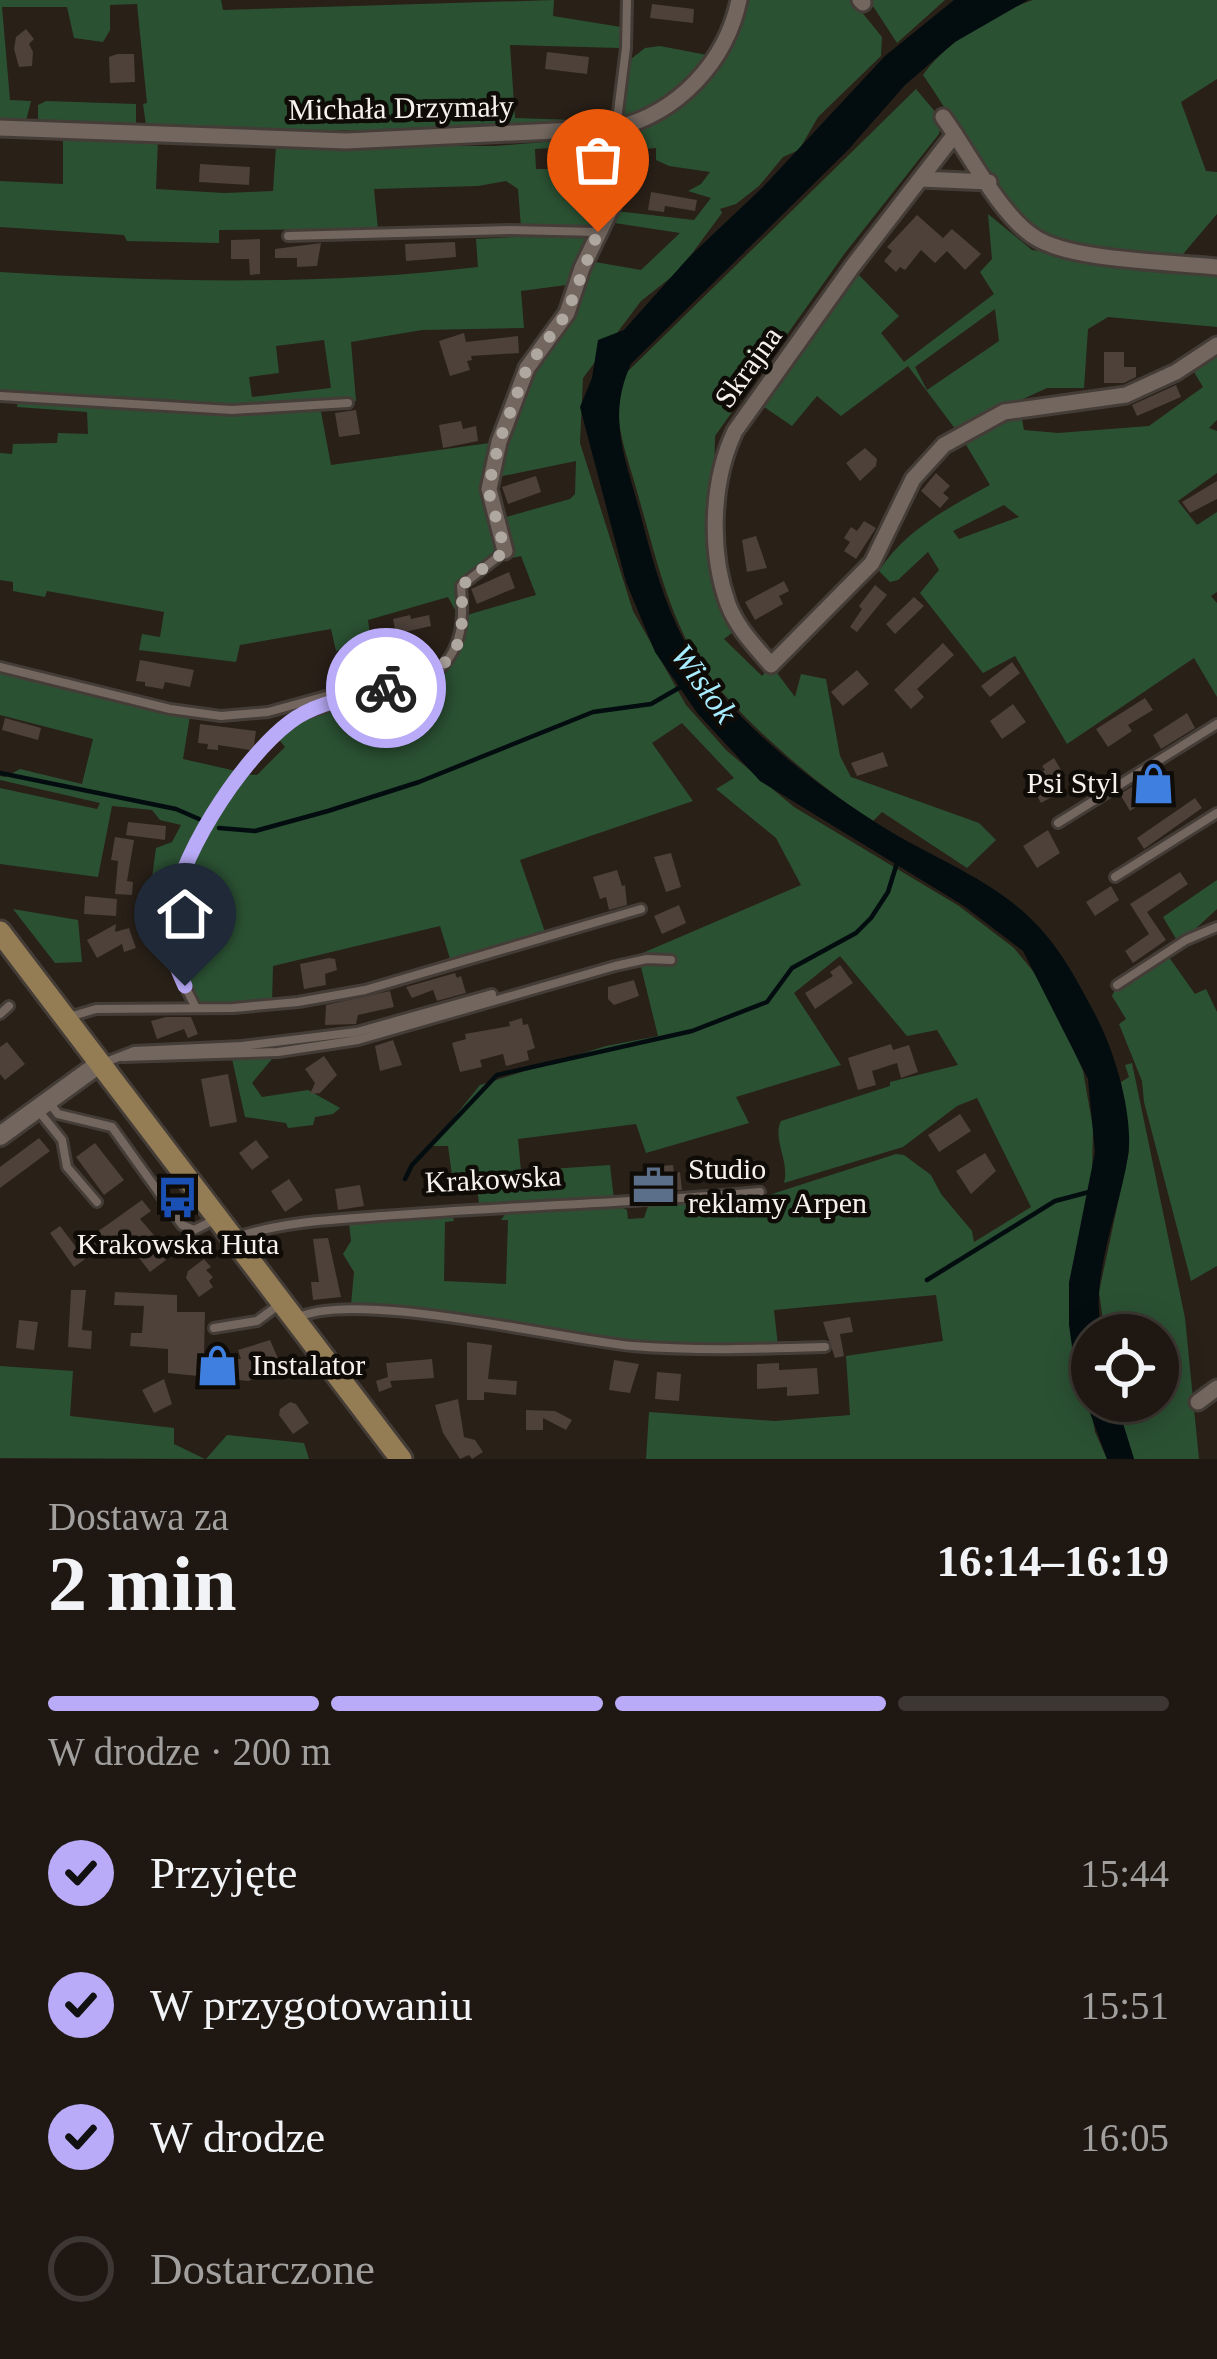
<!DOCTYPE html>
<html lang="pl">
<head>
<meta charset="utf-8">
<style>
  :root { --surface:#1f1812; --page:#27211b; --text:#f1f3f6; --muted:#a1a09f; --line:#3c3732; --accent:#b9abf7 }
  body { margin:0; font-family:"Times New Roman",serif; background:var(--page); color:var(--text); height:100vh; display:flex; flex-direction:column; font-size:45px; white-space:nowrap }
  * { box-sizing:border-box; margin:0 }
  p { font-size:39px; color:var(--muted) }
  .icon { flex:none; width:66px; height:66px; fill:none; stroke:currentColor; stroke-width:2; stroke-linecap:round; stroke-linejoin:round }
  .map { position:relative; height:1459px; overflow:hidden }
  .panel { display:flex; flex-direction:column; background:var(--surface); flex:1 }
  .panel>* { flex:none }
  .fabs { position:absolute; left:1071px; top:1314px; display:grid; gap:24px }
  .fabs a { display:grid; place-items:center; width:108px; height:108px; border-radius:50%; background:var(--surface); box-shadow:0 6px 30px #0003,0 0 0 3px var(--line); font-size:60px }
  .pin { position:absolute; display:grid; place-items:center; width:102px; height:102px; color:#fff; margin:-123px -51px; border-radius:50% 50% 50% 0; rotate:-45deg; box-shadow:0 0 12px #0007 }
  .pin .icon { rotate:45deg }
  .courier { position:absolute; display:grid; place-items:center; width:120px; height:120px; margin:-60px; border:9px solid #b9abf7; border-radius:50%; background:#fff; color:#222; box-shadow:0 3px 15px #0007 }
  .summary em { font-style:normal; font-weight:600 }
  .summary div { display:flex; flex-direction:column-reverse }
  .summary { display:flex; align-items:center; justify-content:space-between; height:204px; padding:0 48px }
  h1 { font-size:78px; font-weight:600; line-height:90px }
  .bar { display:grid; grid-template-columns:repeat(4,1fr); gap:18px 12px; align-content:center; height:144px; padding:0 48px }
  .bar i { height:15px; border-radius:9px; background:var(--line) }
  .bar .current { background:var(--accent) }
  .bar p { grid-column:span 4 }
  ol { padding:0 48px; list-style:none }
  li { display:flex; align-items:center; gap:36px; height:132px }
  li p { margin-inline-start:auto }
  li .icon { padding:12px; border-radius:50%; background:var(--accent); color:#111; stroke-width:4 }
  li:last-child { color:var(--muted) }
  li i { width:66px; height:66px; border:6px solid var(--line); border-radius:50% }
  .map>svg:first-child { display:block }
  .green { fill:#2b5133; fill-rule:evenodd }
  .water { fill:#030d10 }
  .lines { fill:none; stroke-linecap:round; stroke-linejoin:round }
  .stream { stroke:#030d10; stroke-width:4.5 }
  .building { fill:#4d413a }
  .service-casing { stroke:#443c37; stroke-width:14 }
  .minor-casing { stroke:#443c37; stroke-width:21 }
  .tertiary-casing { stroke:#443c37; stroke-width:24 }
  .secondary-casing { stroke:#443c37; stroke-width:27 }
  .service { stroke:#72665e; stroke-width:8 }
  .minor { stroke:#72665e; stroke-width:15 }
  .tertiary { stroke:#72665e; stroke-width:18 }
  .secondary { stroke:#947c54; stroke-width:21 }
  .done { stroke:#afa8a1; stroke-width:12; stroke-dasharray:0 21.6 }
  .route { stroke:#b9abf7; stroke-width:15 }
  .labels { text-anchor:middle; stroke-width:9; stroke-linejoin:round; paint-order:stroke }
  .street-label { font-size:30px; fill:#f7f1eb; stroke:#0f0b07 }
  .poi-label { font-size:30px; fill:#f7f1eb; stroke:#0f0b07; text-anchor:start }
  .water-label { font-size:33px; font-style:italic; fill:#a8edff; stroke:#0f0b07 }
</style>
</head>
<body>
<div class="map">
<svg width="1217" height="1459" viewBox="0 0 1217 1459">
  <rect width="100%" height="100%" fill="#292018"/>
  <path class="green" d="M0 0H221L223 10 554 0 553 16 621 27V48L510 45 515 118 605 121 597 124C446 131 297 133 146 125L143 104 147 103 137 4 110 5V30L103 42 74 38 67 7H2L10 100 31 101 26 121H0Z
    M748 0H852L882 37 881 56 818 117 799 150 783 157 759 186 736 204 720 209 722 213 679 271 641 301 583 378 580 443 633 611 686 705 727 751 794 807 959 906 1014 948 1046 987 1083 1071 1093 1128 1092 1176 1069 1283 1095 1432 1107 1459H646L649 1412 775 1421 850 1415 846 1356 943 1341 936 1295 774 1310 778 1346 642 1343 389 1307 351 1305 354 1272 343 1254 351 1241 349 1223 452 1214 454 1221 445 1222 444 1281 506 1284 508 1220H501L509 1209 622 1208 627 1210 628 1219 644 1218 648 1206 769 1195 896 1154 904 1155 931 1175 941 1194 972 1231 974 1242 1031 1207 977 1098 957 1106 903 1147 784 1183C790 1161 772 1139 781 1121L890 1086V1082L958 1065 937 1030 907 1036 840 956 794 993 841 1065 736 1097 749 1123 646 1153 636 1124 518 1139 521 1171 610 1165 614 1200 479 1203 476 1181 453 1182 448 1146H431L480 1085 606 1046 658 1036 638 955 801 885 776 838 716 789 734 778 682 723 652 743 693 801 520 860 546 935 451 962 440 926 273 966 272 1002 197 1006C188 986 177 966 174 945 164 889 214 821 241 774L257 775 285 747 277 737 306 715 437 675 455 655 467 615 536 595 521 556 504 560 508 543 502 522 506 517 570 499 575 494 576 461 493 478 528 372 589 261 641 270 680 233 608 222 616 211 694 220 711 198 688 191 701 184 710 172 669 166 656 160V148L619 151 623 136C690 120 730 63 748 0Z
    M869 0H945L897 43Z
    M1033 0H1217V79L1181 102 1206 171 1217 172V214L1178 260C1143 255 1067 251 1038 235 1013 221 945 106 923 75 947 41 994 13 1033 0Z
    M660 46 707 55 667 98 625 119 621 110 631 59 645 48Z
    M916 89 942 120 939 134 845 253 715 436 713 538 737 629 724 639 762 676 771 665 795 697 801 674 826 679 840 756 851 777 979 823 996 840 967 868 882 812 873 821C820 788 730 712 697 659 667 610 654 550 638 495 627 454 612 421 620 379Z
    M46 101 136 104V125L38 123V105Z
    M63 136 158 139 156 189 224 193 273 191 276 146H495L605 137 611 149C585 153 561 146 535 149L536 169H567L569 184 613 180 608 206 595 227H521L518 189 506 181 478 186 374 189 378 229 219 230V243L127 241 124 235 0 227V181L63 184Z
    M988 214 1032 250 1217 274V327L1108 317 1088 329 1084 388H1047L956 430 908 366 841 416 817 396 792 426 760 404 854 270 899 316 881 333 904 362 994 294 980 272 992 259ZM995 309 999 341 927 390 915 367Z
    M568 234 589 240 574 284 521 291 524 328 422 330 351 342 356 401 234 408 93 402 0 392V272C159 282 319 286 478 267L476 239ZM324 340 331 388 252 397 249 377 279 373 276 346Z
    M1217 349V420L1209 428 1217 431V473L1178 501 1197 525 1217 512V592L1211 596 1217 603V697L1194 658 1067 744 1015 656 983 673 920 593 939 570 928 552 898 580 890 582 879 571C905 530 948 508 990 485L962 438 977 427 1021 414 1024 430 1058 433 1149 426 1203 387 1191 367ZM1004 505 1019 517 959 539 953 531Z
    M18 398 164 411 320 407 331 465 497 442 488 478 502 550 463 580 459 617 448 597 368 620 371 641 336 651 331 629 240 645 236 662 139 650 142 634 160 637 164 612 47 591 45 597 13 591V582L0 580V453L12 454 13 444 57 443 58 433 88 434 87 412 17 407Z
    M0 671 190 716 183 759 236 771 210 812 172 888 151 885 156 848 172 842 181 825 160 820 152 810 112 806 98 877 0 864V788L97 809 100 803 0 780V776L5 777 20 769 82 784 93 739 0 715Z
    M1217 880V909L1179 944 1163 917Z
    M13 909 78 920 82 962 55 963Z
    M1166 953 1195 994 1206 989 1217 1012V1266L1191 1281 1144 1102 1142 1081 1119 1024 1126 1019 1112 996 1117 985Z
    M232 1059H272L252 1083 262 1097 308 1090 340 1108 333 1114 315 1117 313 1125 288 1128 286 1123 245 1117Z
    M1132 1063 1185 1318 1199 1459H1134L1116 1401H1158V1335H1105L1099 1292 1129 1151 1121 1082 1129 1077 1125 1065Z
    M0 1366 73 1371 70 1416 174 1428V1444L205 1459 0 1458Z
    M227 1435 304 1443 309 1459H206Z"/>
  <path class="water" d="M954 0H1028L955 42 905 85 848 150 631 364C606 418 626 459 640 513 652 558 663 601 685 642 727 719 810 781 883 827 931 857 989 878 1030 918 1059 945 1078 982 1096 1016 1115 1052 1134 1116 1128 1156 1120 1210 1087 1283 1103 1335H1092V1401H1116L1134 1459H1107L1076 1375 1069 1325V1283L1095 1152 1088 1079 1023 951 964 906 760 781 698 714 655 652 626 582 580 407 592 378 598 340 624 330 689 257 761 189 885 56Z"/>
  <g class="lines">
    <path class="stream" d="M0 773 176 809 199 819
      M219 828 255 831 328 811 419 782 593 712 651 704 684 685
      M405 1179 412 1165 497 1075 692 1031 767 1002 792 968 856 933 871 918 888 892 897 863
      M927 1280 1055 1201 1089 1192"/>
  </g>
  <path class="building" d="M652 4 694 9 693 23 650 18Z
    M26 29 34 39 29 44 33 52 32 66 19 67 14 49 16 37Z
    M547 52 589 57 587 74 545 69Z
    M117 54H134L135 82 110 83 109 57Z
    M200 164 250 167 249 185 199 182Z
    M651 192 697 200 695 211 665 206 664 212 648 210Z
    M917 215 943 238 952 229 981 254 965 270 947 251 935 263 921 250 905 270 900 267 896 272 884 261 892 251 887 247Z
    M260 239V274L250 275 249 259H231V240Z
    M455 242 456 257 406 261 405 244Z
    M321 243 317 266 297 267V258H275V249Z
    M464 333 466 342 518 336 519 353 471 356 472 360 467 361 470 370 450 376 439 341Z
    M1104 352H1124V367H1136V377L1124 383H1104Z
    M1176 385 1181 397 1137 416 1132 405Z
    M356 410 360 434 339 437 335 413Z
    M461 421 463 429 476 426 478 441 443 448 439 425Z
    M865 448 877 459 876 466 860 481 846 463Z
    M936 473 950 486 943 493 949 498 940 508 921 491Z
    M536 476 541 492 508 504 502 487Z
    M1217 481V499L1190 513 1182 502Z
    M864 521 876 528 856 559 844 551 850 542 844 538 851 527 857 531Z
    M756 536 767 568 747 572 742 540Z
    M509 572 515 588 477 604 471 589Z
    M784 581 789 591 779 596 783 604 755 620 745 602Z
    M875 585 887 595 857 632 850 627 862 609 859 606Z
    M914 597 924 606 895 634 886 624Z
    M410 615 411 619 429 615 431 626 396 634 393 619Z
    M402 638 408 664 384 670 378 644Z
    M943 643 954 655 917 689 924 697 911 709 894 690Z
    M140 660 194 670 190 687 165 682 163 689 145 686V682L136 681Z
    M1012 662 1020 673 990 697 981 686Z
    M857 670 869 684 843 706 831 692Z
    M1145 698 1153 710 1128 725 1132 731 1108 747 1096 729Z
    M1013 704 1026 722 1002 739 990 721Z
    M1187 713 1195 728 1161 749 1153 735Z
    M5 718 41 728 38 740 2 730Z
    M200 724 256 731 254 745 250 750 218 745V750L207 749 208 744 198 743Z
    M883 752 888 766 857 776 851 763Z
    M1054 758 1064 775 1057 779 1064 790 1041 803 1028 780 1045 770 1042 766Z
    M1157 771 1167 786 1130 811 1120 794Z
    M1195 798 1202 808 1144 849 1137 838Z
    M128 822 166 826 165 840 126 835Z
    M1048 830 1060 853 1037 868 1023 846Z
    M115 837 134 840 127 881 133 882 132 895 115 894 118 861 111 860Z
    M671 853 681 887 666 892 654 857Z
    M617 870 622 886 625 885 627 905 609 910 606 897 600 899 593 877Z
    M1180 872 1188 884 1147 912 1166 940 1133 963 1125 951 1149 934 1130 904Z
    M1111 886 1119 900 1095 916 1086 902Z
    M85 896 117 899 116 916 84 914Z
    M679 905 686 923 662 934 654 916Z
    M116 924 115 932 129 928 136 948 124 952 122 944 97 958 87 940Z
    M329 958 335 959 337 970 325 974 326 985 304 989 300 964Z
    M840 965 853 983 815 1009 805 993 833 976 830 972Z
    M455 973 457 978 461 976 466 993 437 1001 433 990 412 998 406 987Z
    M634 980 639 996 614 1005 608 999V987Z
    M390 991 394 1007 358 1015 356 1024 325 1025 326 1005Z
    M166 1017H191L198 1034 188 1038 184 1029 157 1039 151 1021Z
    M522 1018 523 1025 528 1024 535 1048 527 1051 529 1060 506 1066 503 1054 480 1060 482 1067 460 1072 452 1043 466 1039 465 1034 510 1026 509 1022Z
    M393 1040 402 1065 380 1071 375 1046Z
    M7 1042 25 1064 5 1080 0 1074V1047Z
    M891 1044 893 1050 909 1045 918 1072 901 1078 897 1063 872 1071 876 1085 858 1090 848 1058Z
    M324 1056 337 1075 320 1093 310 1094 315 1083 305 1069Z
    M228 1074 237 1122 210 1127 201 1079Z
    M960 1114 971 1131 939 1152 928 1135Z
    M39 1138 50 1151 0 1188V1167Z
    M256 1140 269 1157 252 1170 239 1153Z
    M95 1143 124 1180 104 1195 76 1157Z
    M985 1153 996 1171 971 1194 956 1171Z
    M673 1165 674 1173 680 1172 682 1190 645 1192 643 1175H648L647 1167Z
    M289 1179 303 1200 285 1212 271 1191Z
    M360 1185 364 1206 338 1210 335 1189Z
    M142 1200 151 1211 140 1219 159 1241 155 1244 166 1260 150 1272 136 1254 141 1249 126 1230 74 1267 50 1233 60 1226 76 1247Z
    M328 1238 341 1297 313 1300 311 1282H319L313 1239Z
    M204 1259 211 1267 206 1270 213 1277 209 1281 213 1287 199 1297 186 1278 188 1271Z
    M71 1290H86L82 1330 92 1331 91 1349 68 1347Z
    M115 1292 177 1295V1312H205L204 1357 241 1359 238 1350 270 1340 283 1370 248 1381 168 1373V1349L130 1346 131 1333H142L144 1306 114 1305Z
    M850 1317 853 1332 840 1334 844 1356 835 1358 823 1322Z
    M19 1320 38 1322 34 1350 16 1348Z
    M467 1342 492 1345 488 1379 517 1381 516 1395 484 1392V1400H467Z
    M432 1359 434 1378 390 1381 392 1387 379 1392 376 1381 388 1377 386 1363Z
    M614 1360 639 1364 630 1393 609 1390Z
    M779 1363V1370L817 1368 819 1394 787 1396V1387L757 1389V1364Z
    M657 1372 681 1374 679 1401 655 1399Z
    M164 1379 172 1404 154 1413 142 1390Z
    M458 1399 464 1437 475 1440 483 1452 472 1459 469 1455 460 1459 443 1433 435 1405Z
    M290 1402 296 1404 309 1423 293 1434 279 1415 280 1409Z
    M526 1410 555 1411 572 1420 566 1430 543 1418V1430H526Z"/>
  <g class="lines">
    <defs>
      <path id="service" d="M616 128 626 48 627 0
        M288 236 510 230 598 232
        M0 396 232 410 348 403
        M0 667 170 709 221 716 268 712 402 675
        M1058 823 1217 724
        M1115 877 1217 813
        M1117 985 1186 940 1217 927
        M196 1008C185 986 172 963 170 938 164 873 248 743 305 713L438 671C463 647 464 619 461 586L504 552
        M0 1014 9 1006
        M69 1017 96 1009 233 1008 298 1002 365 990 641 909
        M123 1057 278 1052 358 1040 615 966 647 959 671 960
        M106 1062 134 1051 242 1046 357 1032 492 994
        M48 1101 58 1114 112 1127 182 1225 194 1230 216 1219
        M37 1109 62 1140 67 1167 97 1202
        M237 1237C285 1221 333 1220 382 1216 508 1206 634 1203 760 1192
        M295 1319C351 1288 558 1339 632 1346 696 1351 760 1349 825 1347
        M214 1328 257 1321 280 1304"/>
      <path id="minor" d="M860 0 863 3
        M943 117C968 151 999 213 1033 236 1068 261 1172 262 1217 267
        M0 128 346 141 616 128C678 113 726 62 739 0
        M955 134 852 267 735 431C711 481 709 551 728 604 737 628 755 646 771 665L872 563 913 479 944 445 1004 412 1126 395 1176 372 1217 345
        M921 179 989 182
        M505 551 489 489 499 442 527 368 567 313 582 268 613 204 616 128
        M1198 1402 1217 1388"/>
      <path id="tertiary" d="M0 1136 99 1064"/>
      <path id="secondary" d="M0 932 401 1459"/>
    </defs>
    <use href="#service" class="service-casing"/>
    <use href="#minor" class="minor-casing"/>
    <use href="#tertiary" class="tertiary-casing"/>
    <use href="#secondary" class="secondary-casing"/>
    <use href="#service" class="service"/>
    <use href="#minor" class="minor"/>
    <use href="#tertiary" class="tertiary"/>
    <use href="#secondary" class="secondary"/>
  </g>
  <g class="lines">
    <path class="done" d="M386 688C451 668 467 659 461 586L505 551 488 489 499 442 527 368 567 313 598 232"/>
    <path class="route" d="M185 986C176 966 168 947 170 924 173 863 241 759 290 722 316 702 355 697 386 688"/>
  </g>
  <defs>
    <symbol id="shop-bare" viewBox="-9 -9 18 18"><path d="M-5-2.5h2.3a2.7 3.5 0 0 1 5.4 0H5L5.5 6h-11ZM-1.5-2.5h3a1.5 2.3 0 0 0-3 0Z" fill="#3f7fe0" stroke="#0f0b07" stroke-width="2.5" paint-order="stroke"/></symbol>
    <symbol id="office-bare" viewBox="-9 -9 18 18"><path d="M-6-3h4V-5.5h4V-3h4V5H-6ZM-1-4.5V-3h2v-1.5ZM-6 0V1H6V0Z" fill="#5c6f8a" stroke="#0f0b07" stroke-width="2.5" paint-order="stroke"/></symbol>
    <symbol id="bus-bare" viewBox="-9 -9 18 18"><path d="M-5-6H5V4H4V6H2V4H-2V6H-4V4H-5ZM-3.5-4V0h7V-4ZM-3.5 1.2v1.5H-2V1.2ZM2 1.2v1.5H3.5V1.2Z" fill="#1a4fb4" stroke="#0f0b07" stroke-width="2.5" paint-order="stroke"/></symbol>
  </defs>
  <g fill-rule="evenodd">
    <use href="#shop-bare" x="1124" y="754" width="59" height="59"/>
    <use href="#office-bare" x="624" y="1156" width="59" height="59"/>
    <use href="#bus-bare" x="148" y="1168" width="59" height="59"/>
    <use href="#shop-bare" x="188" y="1336" width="59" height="59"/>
  </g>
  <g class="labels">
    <g class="street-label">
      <text transform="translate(401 108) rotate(-1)" y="10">Michała Drzymały</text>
      <text transform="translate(748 367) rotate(-54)" y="10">Skrajna</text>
      <text transform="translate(493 1179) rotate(-3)" y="10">Krakowska</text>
    </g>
    <g class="poi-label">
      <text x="1119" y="793" text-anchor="end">Psi Styl</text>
      <text x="688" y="1179">Studio<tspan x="688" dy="34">reklamy Arpen</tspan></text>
      <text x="178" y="1254" text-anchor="middle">Krakowska Huta</text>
      <text x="252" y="1375">Instalator</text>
    </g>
    <g class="water-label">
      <text transform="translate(705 683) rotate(54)" y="12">Wisłok</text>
    </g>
  </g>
</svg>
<div class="fabs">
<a><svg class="icon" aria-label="locate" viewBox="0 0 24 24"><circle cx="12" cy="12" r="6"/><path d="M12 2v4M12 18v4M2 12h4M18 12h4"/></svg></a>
</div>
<div class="pin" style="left:598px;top:232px;background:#ea580c"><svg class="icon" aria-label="bag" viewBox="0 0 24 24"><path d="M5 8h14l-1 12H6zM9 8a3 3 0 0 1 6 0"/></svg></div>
<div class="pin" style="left:185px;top:986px;background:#1f2937"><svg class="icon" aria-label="home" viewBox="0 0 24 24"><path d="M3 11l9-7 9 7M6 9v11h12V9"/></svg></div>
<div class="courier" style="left:386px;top:688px"><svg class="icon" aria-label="bike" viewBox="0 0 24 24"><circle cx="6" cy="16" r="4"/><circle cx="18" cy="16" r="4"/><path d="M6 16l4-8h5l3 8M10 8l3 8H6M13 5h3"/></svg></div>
</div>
<section class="panel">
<div class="summary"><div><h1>2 min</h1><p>Dostawa za</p></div><em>16:14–16:19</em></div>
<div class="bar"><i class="current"></i><i class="current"></i><i class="current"></i><i></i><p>W drodze · 200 m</p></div>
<ol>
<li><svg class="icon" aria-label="check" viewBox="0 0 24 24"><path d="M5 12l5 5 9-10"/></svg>Przyjęte<p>15:44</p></li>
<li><svg class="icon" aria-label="check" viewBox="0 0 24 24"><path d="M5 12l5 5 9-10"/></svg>W przygotowaniu<p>15:51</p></li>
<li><svg class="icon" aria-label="check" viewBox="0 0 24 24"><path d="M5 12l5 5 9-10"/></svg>W drodze<p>16:05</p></li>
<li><i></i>Dostarczone</li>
</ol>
</section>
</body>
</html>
